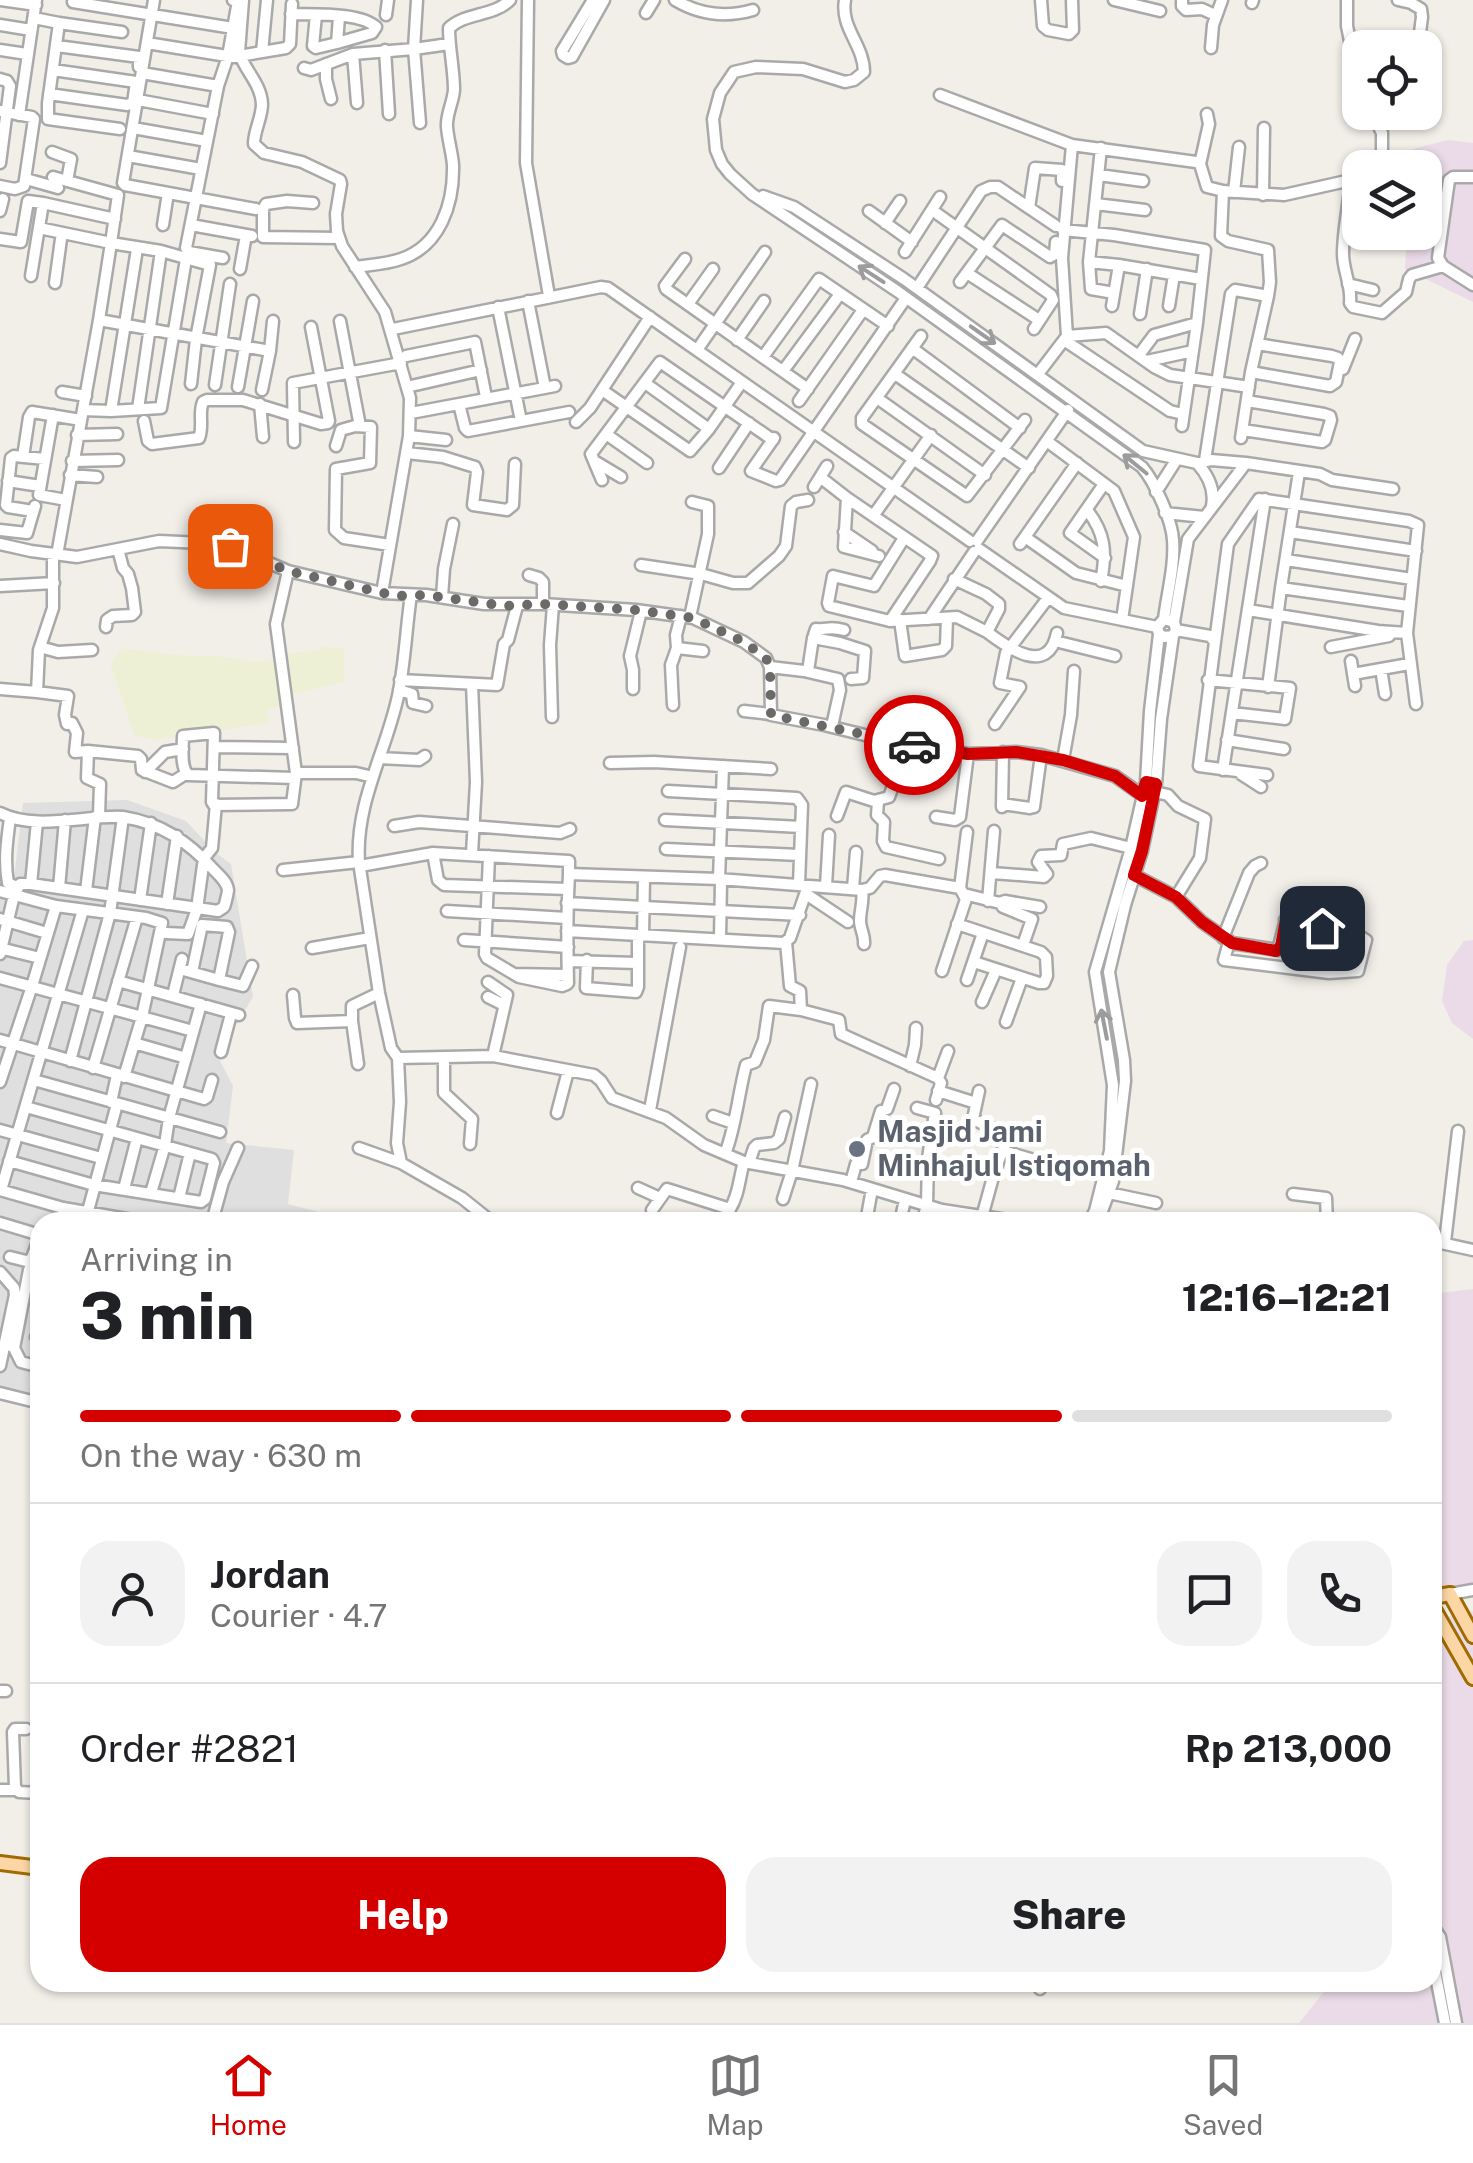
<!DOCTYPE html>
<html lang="en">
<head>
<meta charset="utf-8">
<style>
  :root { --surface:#fff; --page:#f2f2f2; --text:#202124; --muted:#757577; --line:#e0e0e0; --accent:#d40000 }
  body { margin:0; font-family:"Public Sans",sans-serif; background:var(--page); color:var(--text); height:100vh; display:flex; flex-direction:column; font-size:38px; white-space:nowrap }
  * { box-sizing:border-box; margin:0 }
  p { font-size:32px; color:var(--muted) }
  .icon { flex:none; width:55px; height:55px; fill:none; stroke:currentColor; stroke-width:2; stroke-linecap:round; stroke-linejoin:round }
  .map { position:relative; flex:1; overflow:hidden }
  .panel { position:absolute; left:30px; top:1212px; width:1412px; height:780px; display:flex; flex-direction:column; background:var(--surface); border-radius:30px; box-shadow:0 2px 8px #0004 }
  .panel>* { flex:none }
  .buttons { position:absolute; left:1342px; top:30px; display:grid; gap:20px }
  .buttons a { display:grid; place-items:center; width:100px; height:100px; border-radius:20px; background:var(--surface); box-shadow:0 2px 8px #0004; font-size:50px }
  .pin { position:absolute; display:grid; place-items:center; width:85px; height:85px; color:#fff; margin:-42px; border-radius:20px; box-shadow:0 5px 15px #0006 }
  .courier { position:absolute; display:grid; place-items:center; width:100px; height:100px; margin:-50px; border:8px solid #d40000; border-radius:50%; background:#fff; color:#222; box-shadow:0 2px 12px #0007 }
  .headline em { font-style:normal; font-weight:800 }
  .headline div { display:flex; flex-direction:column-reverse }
  .headline { display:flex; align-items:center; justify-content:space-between; height:170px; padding:0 50px }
  h1 { font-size:65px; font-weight:800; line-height:75px }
  .bar { display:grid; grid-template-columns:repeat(4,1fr); gap:15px 10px; align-content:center; height:120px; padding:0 50px }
  .bar i { height:12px; border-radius:8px; background:var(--line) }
  .bar .selected { background:var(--accent) }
  .bar p { grid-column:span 4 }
  .line { display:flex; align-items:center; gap:25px; padding:0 50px; border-top:2px solid var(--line) }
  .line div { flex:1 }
  .round { display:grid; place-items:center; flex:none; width:105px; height:105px; border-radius:30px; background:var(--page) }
  .button { display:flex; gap:20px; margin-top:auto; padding:20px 50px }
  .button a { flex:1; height:115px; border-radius:30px; background:var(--accent); color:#fff; font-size:40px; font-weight:800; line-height:115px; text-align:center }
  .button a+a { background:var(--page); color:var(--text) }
  .menu { display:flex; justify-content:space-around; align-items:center; height:140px; border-top:2px solid var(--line); background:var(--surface); font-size:28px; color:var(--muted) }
  .menu a { display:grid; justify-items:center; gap:5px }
  .menu .selected { color:var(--accent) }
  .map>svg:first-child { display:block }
  .residential { fill:#e0dfdf }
  .industrial { fill:#ebdbe8 }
  .farmland { fill:#eef0d5 }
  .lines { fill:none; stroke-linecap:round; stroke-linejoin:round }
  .minor-casing { stroke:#a9a9a9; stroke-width:15 }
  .major-casing { stroke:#a06b00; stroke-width:18 }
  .minor { stroke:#fff; stroke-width:10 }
  .major { stroke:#fcd6a4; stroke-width:12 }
  .oneway { stroke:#9c9c9c }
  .done { stroke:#6b6a68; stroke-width:10; stroke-dasharray:0 18 }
  .route { stroke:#d40000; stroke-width:12 }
  .worship-dot { fill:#6b7280; stroke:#fff; stroke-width:4 }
  .labels { text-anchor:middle; stroke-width:10; stroke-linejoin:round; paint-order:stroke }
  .worship-label { font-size:30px; font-weight:bold; fill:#5b616d; stroke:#fff; text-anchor:start }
</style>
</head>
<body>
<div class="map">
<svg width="1473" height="2023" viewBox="0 0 1473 2023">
  <rect width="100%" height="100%" fill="#f2efe9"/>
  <path class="residential" d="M127 800 186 821 216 853 231 864 253 997 217 1055 233 1086 226 1143 294 1150 288 1204 356 1222H40V1410L0 1401V864L5 865 6 878H14L23 803Z"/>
  <path class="industrial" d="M1448 140 1473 143V302L1405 269 1407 233 1425 232V168L1411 167 1413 149Z
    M1473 940V1039L1452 1023 1442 1001 1447 965 1464 941Z
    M1473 1289V1586L1432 1594V1294Z
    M1473 1611V2023H1299L1323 1993 1339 1983 1432 1982 1433 1620Z"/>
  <path class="farmland" d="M320 647 344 648V682L290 695 285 654 319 650Z
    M122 648 174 655 220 656 254 662 283 659 286 707 267 708 269 723 152 740 134 735 110 664Z"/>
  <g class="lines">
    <defs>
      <path id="minor" d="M0 0 36 5
        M154 0 123 183 125 185 256 209
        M243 0 239 52C244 70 261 83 262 104 262 118 254 130 254 144L264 153 302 162 340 180 341 184 336 214 337 231 342 246 385 312 410 398 409 436 382 593
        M417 0 414 49 449 44
        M528 0 526 163 549 296
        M593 0 562 51 563 55 568 58 572 57 604 0
        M675 0C700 15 725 18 753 10
        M845 0C840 28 864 45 864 72L854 80 845 82 803 69 756 67 734 72 720 93 713 119 716 150 722 164 730 174 752 194 897 291 1142 467C1155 482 1172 521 1173 540 1175 566 1167 594 1164 619
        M1041 0 1043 26 1048 30 1069 34 1073 30 1072 0
        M1114 0 1160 11
        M1182 0V6L1186 10 1202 9 1215 15
        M1347 0V26L1360 91
        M1398 0 1411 3 1421 9 1422 17 1418 48
        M73 2 233 28
        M1252 3 1253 0
        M646 13 654 0
        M291 14C314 15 360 12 376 27L372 33 337 43
        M316 15 313 46 316 48 337 43 339 17
        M386 15 388 0
        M34 18 59 23 48 103V119L120 129
        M59 23 122 32
        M0 25 31 30
        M147 43 233 57 286 48 290 44 292 4
        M57 46 139 57V67
        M1211 48 1213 25 1222 0
        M0 50 27 54
        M385 50 389 114
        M262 52 267 0
        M353 54 357 103
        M326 64V79L331 99
        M304 68 311 70 353 54 414 49 420 123
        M142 73 218 86 228 56 238 1 233 0
        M0 79 7 81 10 86 0 163
        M218 86 186 248 189 252 223 258
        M49 94 127 105 133 103 136 82 53 70
        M940 95 1072 145
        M138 100 213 114
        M0 111 32 117 34 119 24 186 15 189 0 186
        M1372 112 1382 133V168
        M19 115 36 0
        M133 128 207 141
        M1101 148 1089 262 1091 289 1114 293
        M52 152 71 159 67 181
        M128 156 201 169
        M1200 164 1209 124 1207 114
        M1099 175 1143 181
        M53 177 118 195 111 243 161 251 210 265 196 339 191 384
        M1473 177H1453L1449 180 1438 258 1443 266 1473 285
        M26 179 58 188
        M1351 180C1349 205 1343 230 1343 254 1343 271 1352 286 1350 303L1353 307 1382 313 1406 292 1409 279 1412 275 1443 266
        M1223 191 1221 236 1228 241 1268 250 1270 282 1268 296
        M1234 192 1239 147
        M1263 195 1264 128
        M763 196 794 207 904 279 1143 451 1197 463 1211 460 1246 463 1320 474 1332 480 1393 489
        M313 203 287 201 266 204 263 209V237L339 238
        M1096 204 1145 210
        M1029 208 1035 168 1062 170V181
        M932 210 1051 295 1053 300 1034 329
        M0 211 3 199
        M869 211 912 242
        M885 223 900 201
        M163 225 168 193
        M191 225 252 236
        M39 228 111 243 99 320
        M1063 230 1114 235 1205 250 1197 323 1182 426
        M0 239 21 242 28 201 43 203
        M905 252 940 197
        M685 259 665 286 666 289 808 389
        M1089 262 1119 265 1201 279
        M355 267C370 265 387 264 401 259 440 246 454 204 453 165 452 152 448 140 447 127 446 114 453 103 454 90 454 69 449 49 449 28 466 12 493 17 510 0
        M240 269 246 235
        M967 273 1039 320
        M31 276 43 203 115 219
        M960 282 1002 225 1050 257 1055 254 1056 242
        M55 283 61 239
        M1348 284 1373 290
        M917 288 981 191 990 187H998L1056 226
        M528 301 545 388
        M688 304 713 269
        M1112 306 1119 265
        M1169 306 1174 275
        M498 307 521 421
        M1140 314 1147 269
        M340 321 359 421
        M393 329 601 287 608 288 970 541
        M921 336 862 418V424L967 496 1025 420
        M1067 336 1062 258 1072 145 1196 162 1200 164 1207 187 1223 191 1284 195 1360 178
        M737 340 764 301
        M1064 340 1170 411 1183 414
        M912 348 1020 428
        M697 350 765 252
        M1139 355 1154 335 1197 323
        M406 356 475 342 486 397
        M763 357 819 279 888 326
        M1147 361 1193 351
        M1343 369 1355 339
        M783 371 840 294
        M1251 372 1330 386 1336 382 1340 362 1338 358 1332 356 1257 344
        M895 374 1029 468
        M1038 374 1067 336 1106 333 1154 367 1170 375 1249 387
        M645 383 709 429
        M215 385 230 284
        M411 386 481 370
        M238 387 253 301
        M262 390 270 351 273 321
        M602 390 690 451 709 429 742 382
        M62 392 86 396
        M877 398 985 475
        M799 401 863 310
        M260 404 263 437
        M459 404 465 428 468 431 569 412
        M138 409 161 251
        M83 410 111 411 161 408 186 259
        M111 411 137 249
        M411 413 555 386
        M53 415 39 495 66 500
        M144 421 148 441 152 444 199 438C204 426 198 413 203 402L207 400H243L321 424 328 423 329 421 311 327
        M576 422 590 408 650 317
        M1243 430 1322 442 1325 440 1331 420 1330 416 1324 414 1247 401
        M606 434 647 463
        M77 435 117 434
        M409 436 446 440
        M774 438 751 471 776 481 780 480 906 298
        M294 442 293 383 401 363
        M1048 442 1114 491 1134 537 1122 620
        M336 446 341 430 355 426 371 427 370 463 336 469 335 530 344 538 390 545
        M407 453 443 457 475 467 477 472 473 505 507 510 513 505 515 464
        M23 457 29 417 32 412 81 420
        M1205 460 1231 294 1235 290 1268 296 1251 372 1241 438
        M72 461 118 460
        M596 462 621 477
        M1197 463C1208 475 1215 490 1212 506
        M719 468 749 423
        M70 475 97 477
        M820 477 847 498 932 556 930 561 890 621
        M602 480 591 454 660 362 773 440
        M8 481 40 486
        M1104 484 1070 533 1105 558
        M814 487 827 466
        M1156 492 1177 459
        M847 498 844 547 879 556
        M1087 510C1105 533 1107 552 1101 581
        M33 511 8 507 6 505 11 458 14 456 45 459
        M1165 513 1204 517
        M873 516 931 435
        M0 530 27 533 35 506
        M844 532 872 551
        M1290 532 1416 551
        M1025 537 1076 573 1127 586
        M904 538 874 586 833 576 828 603 829 606 890 621 957 617 987 632 999 609V604L986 594 954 579
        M977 541 1068 410
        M0 544 31 551 77 557 159 541 225 544 288 571 382 593 426 595 484 604H543L636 610 693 618 744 642 766 658 770 667 771 715 824 725 885 740 968 754 1016 752 1041 755 1115 776 1142 795
        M1020 544 1077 463
        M979 549 1064 608 1157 627
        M53 554V608L39 650 37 692 68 696 65 715 67 724 72 723 77 733 75 752 88 751 138 756 141 759 142 770 173 782 187 773
        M57 555 99 320 270 351
        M1286 560 1412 579
        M641 565 701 574 733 583H748L779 556 786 546 791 506 796 502 808 500
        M288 571 276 624 296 773 292 804 214 805 212 802 214 733 183 736C183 748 180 766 188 775L295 778
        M529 575 539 578 543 582V604
        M0 586 54 583
        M1281 588 1408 606
        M411 595C406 628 405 663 398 696 386 752 355 803 359 862L379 993 391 1048 398 1058 400 1102 397 1143 401 1163 462 1198 492 1222
        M442 597 444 569 453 524
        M681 616 676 635 677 648 703 651
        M690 617 708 534V506L692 502
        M929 619 974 552
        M900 620 905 656 942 650 946 646 947 618
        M1174 622 1188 539 1246 463
        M106 627 107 620 113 616 132 615 135 612 132 588 128 574 123 568 118 549
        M844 630C829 626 828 630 816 629L813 638 840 643 865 651 863 678 851 679
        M1176 630 1174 622 1164 619 1157 627 1159 634 1164 637 1173 636 1176 630 1210 636 1215 642 1199 766 1267 775
        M987 632C1008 648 1048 677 1057 633
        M1407 633 1416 704
        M1055 641 1115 656
        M1215 642 1228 544 1259 499 1409 521 1418 525 1407 633 1378 631 1248 610
        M40 647 58 652 92 650
        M1331 647 1389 636
        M1351 661 1355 686
        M770 667 804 671 838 679 840 690 832 726
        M1381 669 1385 694
        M808 671 813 638
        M1353 674 1409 664
        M400 680 497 685 504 644 508 640 517 606
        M1208 680 1290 688 1285 719 1232 713
        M1268 687 1281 588 1299 472
        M0 689 37 692
        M633 689V670L630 656 641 611
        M399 690 412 694 413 703 426 706
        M673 705 671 665 677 648
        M744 711 770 714
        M552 717 550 645 553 605
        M995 724 1020 687 1000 683 1006 653 1048 598
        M1227 740 1284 749
        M214 747 293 748
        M88 751 87 778 100 784 99 816
        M379 758 419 760 425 756
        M1063 760 1071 715 1074 671
        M610 763 654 762 771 769
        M1223 770 1265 499
        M145 772 165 752 183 749
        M296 773H356L373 777
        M1241 774 1261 787
        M668 791 797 798 802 805 799 884
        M1155 792 1168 795 1178 806 1205 819 1200 858 1176 897
        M878 801 877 815 884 822 883 841 886 847 939 859
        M1002 804 1030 808 1034 807 1041 755
        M1002 807 1003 752
        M0 813C35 831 85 815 123 817
        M837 816 846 792 874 801 889 797 899 769 896 742
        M936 817 955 820 960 817 968 754
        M10 818C7 840 4 861 8 883L17 887
        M665 820 801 827
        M394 826 419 822 560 833 570 829
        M666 849 799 855
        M433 853 438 880 444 885 568 889
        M472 854 476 782 472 684
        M489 856 485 954 487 958 514 974
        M360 866 433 853 569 861V874L719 879 862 890 870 888 880 876 885 875 960 888
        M283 870 359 862
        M992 873 1044 877 1047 874 1038 862 1041 856 1061 855 1063 844 1091 838 1131 848
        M1134 875 1176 897 1202 922 1232 943 1278 950 1288 912
        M719 879 723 766
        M31 884 37 822
        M826 886 829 835
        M59 888 65 820
        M853 888 856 852
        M862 890C864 901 860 910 860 921 860 929 865 935 864 944
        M0 891 56 906 146 918 162 923 142 1017 124 1077
        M86 891 95 817
        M806 894 848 922
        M964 894 1000 903 1005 901 1040 907
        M140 900 151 823
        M988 901 994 831
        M567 903 800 915
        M1000 903 1003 907 1032 919 1023 945
        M167 904 177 836
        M447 911 567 918
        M0 919 47 933
        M957 924 1041 952 1046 957 1047 976 1044 983H1039L974 962
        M567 931 784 943 790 938 808 886
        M166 933 188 934 197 909 204 858 212 848 216 804
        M643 936 644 877
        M1223 938 1249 873 1255 866 1261 863
        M720 939 721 880
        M464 940 568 947
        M786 942 790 986 800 991 801 1010 839 1020 841 1034 938 1078 941 1083 936 1100
        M1229 942 1224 960 1329 973 1358 971 1366 940 1358 935 1285 920
        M0 948 40 958
        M312 948 370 938
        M0 954 14 895 20 884H31L218 911 224 907C225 905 228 892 228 890 227 882 220 876 214 870 189 842 161 823 123 817L110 913 70 1061
        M587 960 586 988 636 992 638 987V935
        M568 961 637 963
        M180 969 219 980 229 932 227 927 202 925 192 972
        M942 971 966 899 960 888 967 832
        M567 975 514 974 519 977 562 986 567 984 568 983C567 946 567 910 569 874
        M0 978 193 1031
        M219 980 243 986 252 966
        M967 980 983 933
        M118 981 239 1015
        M488 982 507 995 493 1056
        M173 995 182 959
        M293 995 295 1018 297 1023 352 1021
        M488 997 504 1005
        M982 1002 996 970
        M1006 1022 1022 978
        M0 1040 204 1099 207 1097 212 1080
        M134 1043 186 1058
        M221 1052 231 1014
        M398 1058 493 1056 594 1075 601 1081 612 1098 666 1118 704 1145 744 1162 843 1180 942 1210 1021 1222
        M444 1059V1093L472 1119 470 1144
        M358 1064 352 1021V1006L379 993
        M910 1066 915 1045 916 1028
        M93 1068 137 917
        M938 1078 948 1051
        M34 1080 220 1132
        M0 1082 32 986 56 906
        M938 1091 976 1103
        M979 1091 973 1119 1008 1136 995 1170 982 1217
        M111 1102 117 1075
        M917 1108 935 1113 928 1158 927 1206 922 1222
        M650 1110 680 947
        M557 1113 568 1071
        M713 1116 733 1123
        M0 1130 101 1158
        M359 1148 401 1163
        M1003 1151 1048 1164
        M725 1154C736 1126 738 1095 746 1065L755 1062 764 1040 769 1006 801 1010
        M9 1161 94 1185 201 1202 205 1199 214 1163 212 1159 26 1107
        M749 1163 754 1148 757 1145 774 1143 779 1139 785 1117
        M851 1182 856 1164H862L867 1140 873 1137 881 1111 887 1109 894 1089
        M638 1188 660 1198
        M124 1189 137 1138
        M0 1190 63 1208 144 1222
        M1 1190 83 910
        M151 1193 165 1145 169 1118 201 1004
        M1109 1193 1156 1203
        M1293 1194 1326 1198 1327 1222
        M179 1198 190 1153
        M783 1199 792 1171 811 1084
        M652 1210 667 1189 730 1209C739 1195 739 1178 744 1162
        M85 1222 117 1104
        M212 1222 223 1182 238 1148
        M866 1222 872 1189
        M900 1222 905 1200
        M1089 1222 1095 1211 1110 1151 1113 1085 1095 972 1131 848 1146 782 1150 711 1159 634
        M1098 1222 1113 1181 1125 1081 1124 1060 1109 972 1125 905 1142 851 1156 784 1161 719 1173 636
        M0 1223 40 1235
        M1432 1241 1473 1250
        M1445 1242 1458 1131
        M10 1257 26 1261 31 1260 40 1237
        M0 1272 14 1288 15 1295 0 1366
        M36 1337 40 1338
        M9 1344 14 1348 21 1362 40 1367
        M14 1348 29 1270 33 1262 40 1258
        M0 1393 40 1403
        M1450 1594 1473 1590
        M0 1691H6
        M26 1729H15L13 1732 15 1787 19 1792 40 1793
        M0 1790H16
        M1432 1925 1440 1937 1456 2023
        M1432 1956 1445 2023
        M1040 1982V1989
        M1088 1984V1982"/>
      <path id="major" d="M1432 1597 1450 1594 1473 1636
        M1432 1606 1473 1678
        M0 1863 40 1868"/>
    </defs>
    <use href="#minor" class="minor-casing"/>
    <use href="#major" class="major-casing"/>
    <use href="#minor" class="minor"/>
    <use href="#major" class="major"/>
  </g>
  <defs><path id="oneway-shaft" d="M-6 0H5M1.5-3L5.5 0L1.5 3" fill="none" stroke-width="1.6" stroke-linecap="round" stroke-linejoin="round" transform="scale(2.5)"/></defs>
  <g class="oneway">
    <use href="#oneway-shaft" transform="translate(871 274) rotate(-147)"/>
    <use href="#oneway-shaft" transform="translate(983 335) rotate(35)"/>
    <use href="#oneway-shaft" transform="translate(1135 464) rotate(-141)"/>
    <use href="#oneway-shaft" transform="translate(1104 1024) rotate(-101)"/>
  </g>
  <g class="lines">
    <path class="done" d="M230 546 288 571 396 596 426 595 505 606 543 604 636 610 693 618 744 642 766 658 770 667 771 715 914 745"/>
    <path class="route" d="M914 745 968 754 1016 752 1063 760 1115 776 1142 796 1146 782 1156 784 1142 851 1134 875 1176 897 1202 922 1232 943 1276 951 1281 946 1286 920 1322 928"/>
  </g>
  <circle class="worship-dot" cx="857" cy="1149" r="10"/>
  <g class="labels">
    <g class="worship-label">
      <text x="877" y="1142">Masjid Jami<tspan x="877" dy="34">Minhajul Istiqomah</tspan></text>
    </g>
  </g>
</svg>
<div class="buttons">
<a><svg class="icon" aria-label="locate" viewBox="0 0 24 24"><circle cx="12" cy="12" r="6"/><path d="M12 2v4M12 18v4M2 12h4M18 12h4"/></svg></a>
<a><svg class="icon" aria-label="layers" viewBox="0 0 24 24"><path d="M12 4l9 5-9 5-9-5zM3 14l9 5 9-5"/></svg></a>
</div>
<div class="pin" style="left:230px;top:546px;background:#ea580c"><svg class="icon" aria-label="bag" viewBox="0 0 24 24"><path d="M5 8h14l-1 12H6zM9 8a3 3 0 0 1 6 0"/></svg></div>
<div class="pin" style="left:1322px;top:928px;background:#1f2937"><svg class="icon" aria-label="home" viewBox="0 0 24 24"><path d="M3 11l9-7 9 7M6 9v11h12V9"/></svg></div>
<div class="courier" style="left:914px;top:745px"><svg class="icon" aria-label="car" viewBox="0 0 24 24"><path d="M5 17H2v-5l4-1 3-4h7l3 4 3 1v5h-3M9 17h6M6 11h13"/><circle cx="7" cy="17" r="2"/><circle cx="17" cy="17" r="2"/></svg></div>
<section class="panel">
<div class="headline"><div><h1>3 min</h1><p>Arriving in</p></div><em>12:16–12:21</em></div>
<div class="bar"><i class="selected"></i><i class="selected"></i><i class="selected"></i><i></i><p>On the way · 630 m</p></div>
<div class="line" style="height:180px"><a class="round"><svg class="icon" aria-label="person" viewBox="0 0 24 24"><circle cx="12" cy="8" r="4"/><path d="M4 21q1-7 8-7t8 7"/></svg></a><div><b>Jordan</b><p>Courier · 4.7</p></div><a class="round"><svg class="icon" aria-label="chat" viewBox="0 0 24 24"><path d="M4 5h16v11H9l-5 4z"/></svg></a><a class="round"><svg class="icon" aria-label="phone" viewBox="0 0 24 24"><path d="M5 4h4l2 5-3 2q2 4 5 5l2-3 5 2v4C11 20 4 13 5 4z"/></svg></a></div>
<div class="line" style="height:130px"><div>Order #2821</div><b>Rp 213,000</b></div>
<div class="button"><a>Help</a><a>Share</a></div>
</section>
</div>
<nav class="menu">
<a class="selected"><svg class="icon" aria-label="home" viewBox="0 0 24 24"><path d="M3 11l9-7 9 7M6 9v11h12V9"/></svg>Home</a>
<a><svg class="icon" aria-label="map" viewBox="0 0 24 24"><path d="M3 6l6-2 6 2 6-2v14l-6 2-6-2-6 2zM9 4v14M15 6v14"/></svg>Map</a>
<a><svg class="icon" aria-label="saved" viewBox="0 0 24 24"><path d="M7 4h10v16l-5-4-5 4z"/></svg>Saved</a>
</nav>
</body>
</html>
